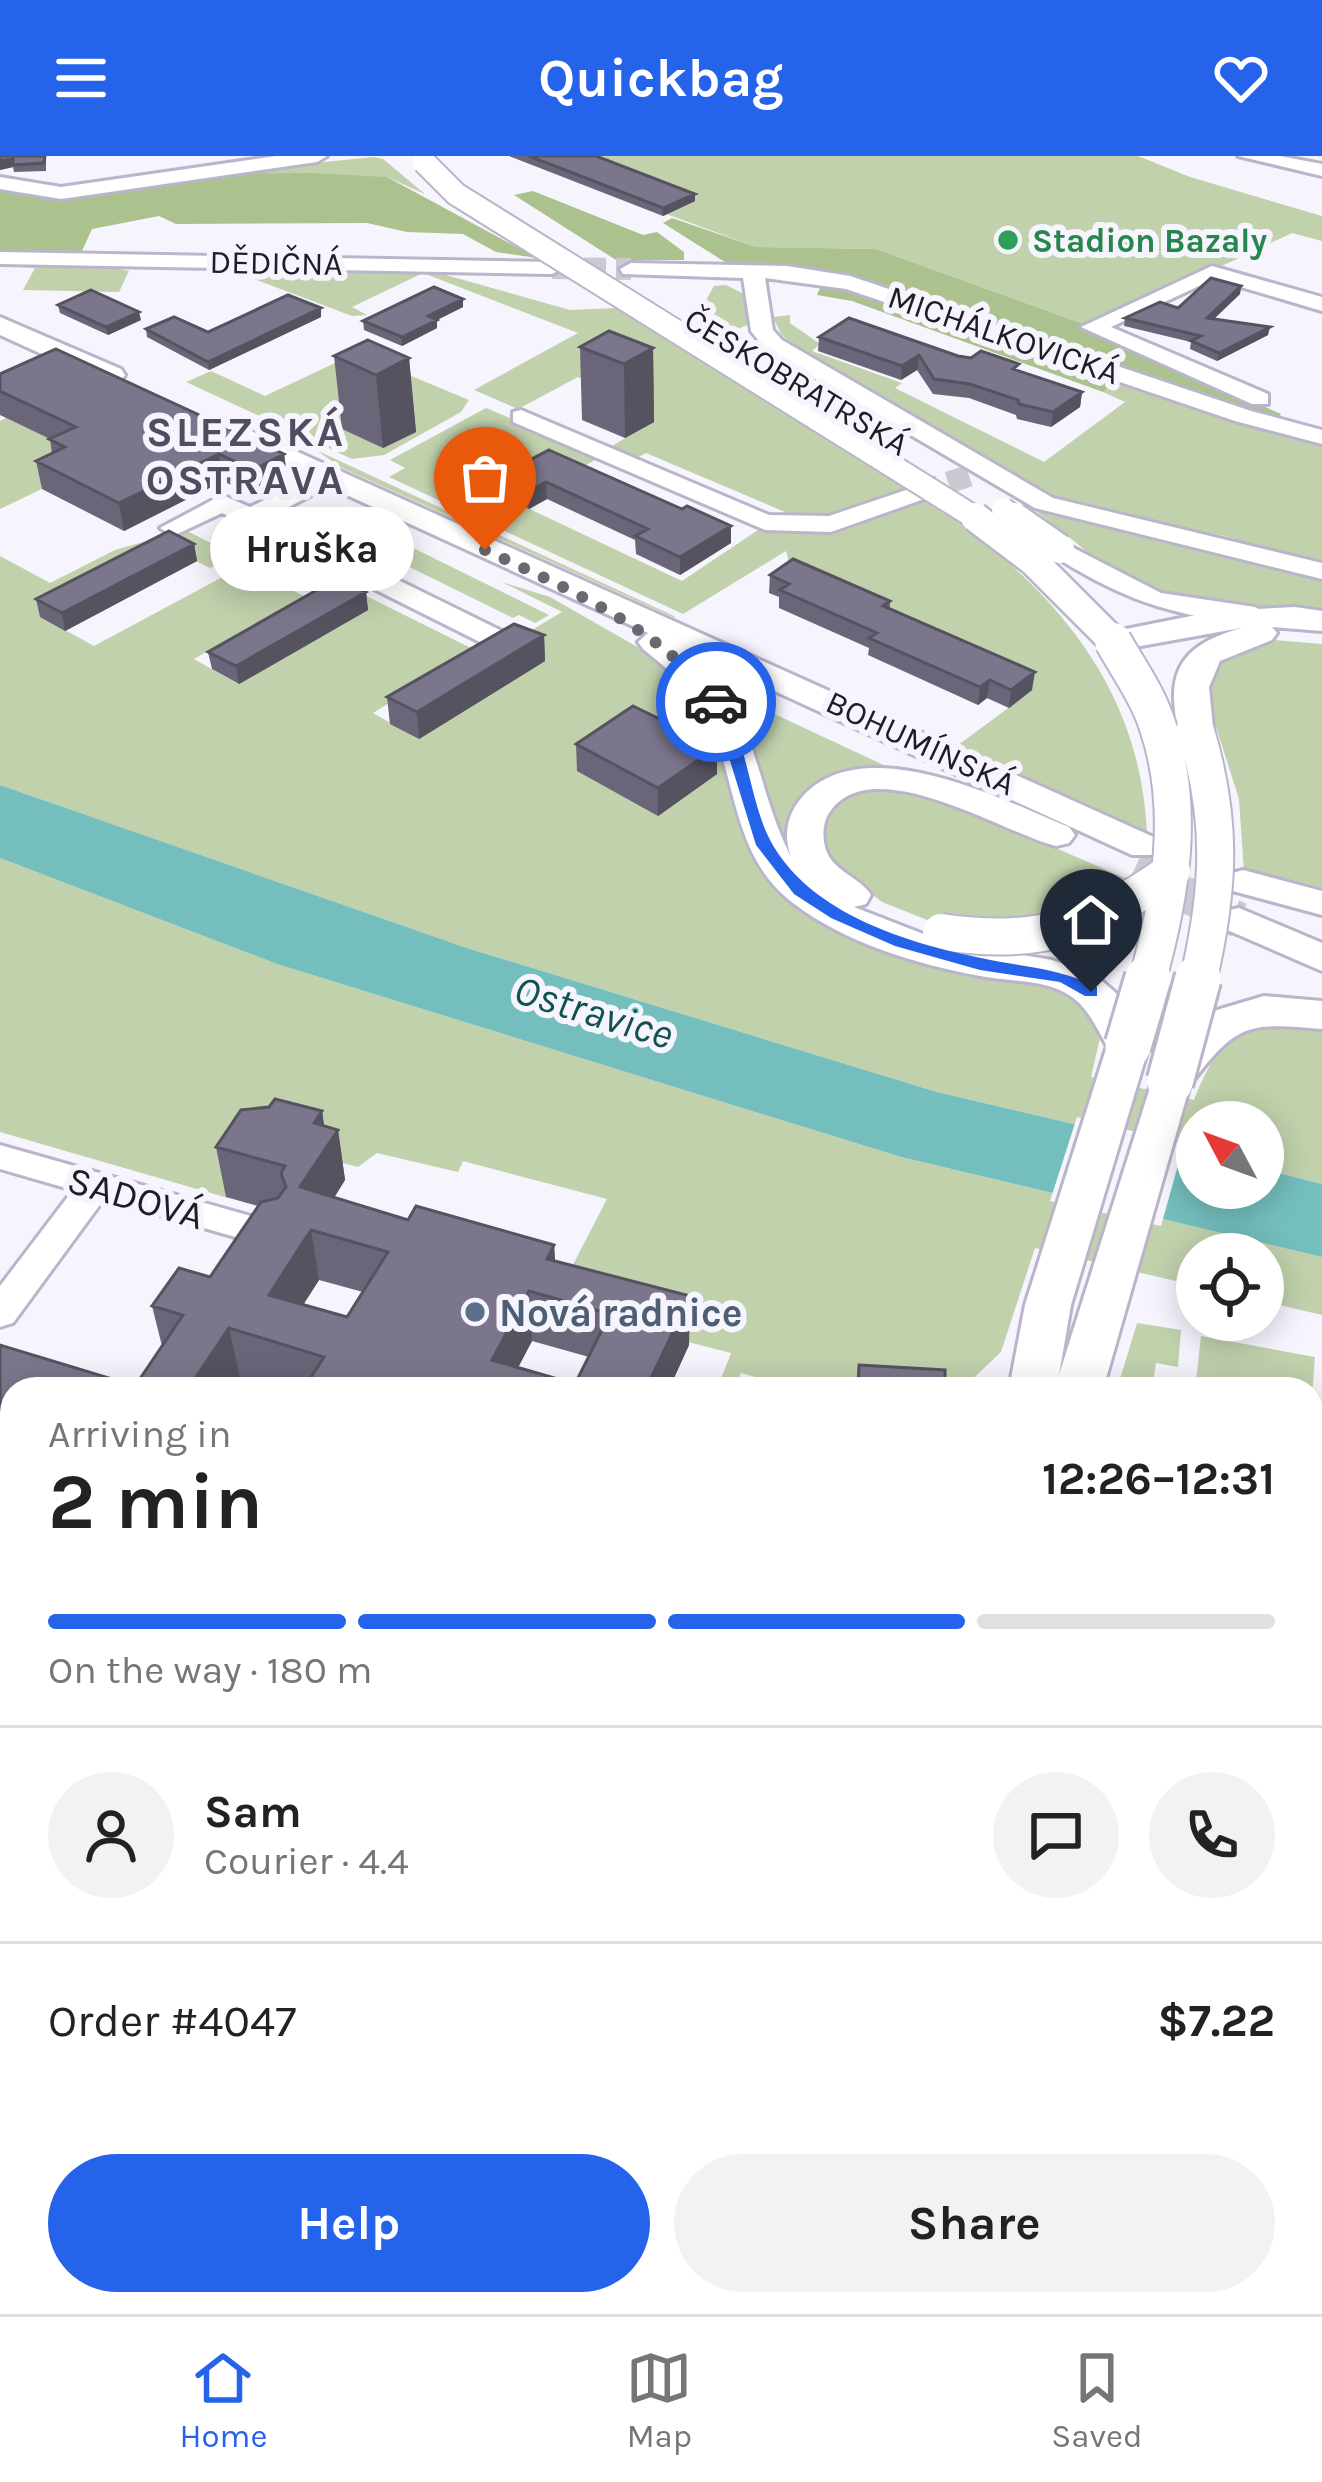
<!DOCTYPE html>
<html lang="en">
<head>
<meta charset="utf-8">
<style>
  :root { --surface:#fff; --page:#f2f2f2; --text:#222; --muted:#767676; --line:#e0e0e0; --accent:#2563eb }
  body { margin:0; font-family:Karla,sans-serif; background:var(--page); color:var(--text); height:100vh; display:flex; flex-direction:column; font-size:45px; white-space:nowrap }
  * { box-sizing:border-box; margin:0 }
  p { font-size:39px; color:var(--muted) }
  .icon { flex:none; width:66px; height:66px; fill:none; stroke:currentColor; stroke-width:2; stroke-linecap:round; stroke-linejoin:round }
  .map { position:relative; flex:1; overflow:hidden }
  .sheet { position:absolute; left:0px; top:1221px; width:1323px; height:939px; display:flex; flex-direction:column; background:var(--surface); border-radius:36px 36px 0 0; box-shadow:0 6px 30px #0003 }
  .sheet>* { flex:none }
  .needle { width:78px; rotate:311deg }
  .tools { position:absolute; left:1176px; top:945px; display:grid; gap:24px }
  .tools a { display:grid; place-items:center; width:108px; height:108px; border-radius:50%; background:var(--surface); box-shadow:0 6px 30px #0003; font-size:60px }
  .pin { position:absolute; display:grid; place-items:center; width:102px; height:102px; color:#fff; margin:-123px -51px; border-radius:50% 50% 50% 0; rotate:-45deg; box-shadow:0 0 12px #0007 }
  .pin .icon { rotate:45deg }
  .courier { position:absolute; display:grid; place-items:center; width:120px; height:120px; margin:-60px; border:9px solid #2563eb; border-radius:50%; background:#fff; color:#222; box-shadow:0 3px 15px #0007 }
  .bubble { position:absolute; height:84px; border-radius:42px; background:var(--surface); box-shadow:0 6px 30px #0003; font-size:39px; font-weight:700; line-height:84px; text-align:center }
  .overview em { font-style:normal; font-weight:700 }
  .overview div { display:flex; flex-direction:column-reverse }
  .overview { display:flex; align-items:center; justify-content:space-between; height:204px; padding:0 48px }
  h1 { font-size:78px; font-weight:700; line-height:90px }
  .bar { display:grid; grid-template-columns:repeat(4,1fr); gap:18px 12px; align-content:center; height:144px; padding:0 48px }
  .bar i { height:15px; border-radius:9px; background:var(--line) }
  .bar .current { background:var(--accent) }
  .bar p { grid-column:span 4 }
  .line { display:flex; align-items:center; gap:30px; padding:0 48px; border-top:3px solid var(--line) }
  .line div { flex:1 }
  .round { display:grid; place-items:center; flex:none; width:126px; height:126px; border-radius:63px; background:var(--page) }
  .primary-button { display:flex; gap:24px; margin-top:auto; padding:24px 48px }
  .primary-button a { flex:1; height:138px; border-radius:72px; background:var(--accent); color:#fff; font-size:48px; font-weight:700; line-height:138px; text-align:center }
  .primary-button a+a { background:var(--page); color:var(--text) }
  header { display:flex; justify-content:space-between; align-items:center; height:156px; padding:0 48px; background:var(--accent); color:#fff; font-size:54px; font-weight:700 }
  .dock { display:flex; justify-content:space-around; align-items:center; height:168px; border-top:3px solid var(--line); background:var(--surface); font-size:33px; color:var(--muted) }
  .dock a { display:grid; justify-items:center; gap:6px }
  .dock .current { color:var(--accent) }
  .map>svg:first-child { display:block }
  .green { fill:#c1d1ac }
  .forest { fill:#abc18e }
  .water { fill:#74bebe }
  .pier { fill:#f6f4fd }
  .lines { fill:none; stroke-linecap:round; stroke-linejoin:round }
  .minor-tunnel { stroke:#cbc9d2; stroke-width:22; stroke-dasharray:22 10; stroke-linecap:butt }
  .major-tunnel { stroke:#cbc9d2; stroke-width:36; stroke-dasharray:36 18; stroke-linecap:butt }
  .minor-casing { stroke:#bab5cb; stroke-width:6 }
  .major-casing { stroke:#bab5cb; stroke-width:6 }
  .minor { fill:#fff; fill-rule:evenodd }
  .major { fill:#fff; fill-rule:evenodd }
  .minor-bridge-far1-casing { stroke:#bab5cb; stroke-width:26; stroke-linecap:butt }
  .minor-bridge-casing { stroke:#bab5cb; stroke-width:33; stroke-linecap:butt }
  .major-bridge-far1-casing { stroke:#bab5cb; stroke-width:40; stroke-linecap:butt }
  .major-bridge-casing { stroke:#bab5cb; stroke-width:51; stroke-linecap:butt }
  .minor-bridge-far1 { stroke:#fff; stroke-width:22 }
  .minor-bridge { stroke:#fff; stroke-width:28 }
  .major-bridge-far1 { stroke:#fff; stroke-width:36 }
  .major-bridge { stroke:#fff; stroke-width:45 }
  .wall { fill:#6a6578; fill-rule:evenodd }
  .shaded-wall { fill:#565361 }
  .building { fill:#7b768b; stroke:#565361; stroke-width:3; fill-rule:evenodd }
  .route { fill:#2563eb }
  .done { stroke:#6a6870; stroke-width:12; stroke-dasharray:0 21.6 }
  .leisure-dot { fill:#2e9e5b; stroke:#f6f4fd; stroke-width:4.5 }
  .service-dot { fill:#5c6f8a; stroke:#f6f4fd; stroke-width:4.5 }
  .labels { text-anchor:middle; stroke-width:12; stroke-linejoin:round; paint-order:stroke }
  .far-leisure-label { font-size:33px; font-weight:bold; fill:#27864d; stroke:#f6f4fd; text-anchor:start }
  .far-street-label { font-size:33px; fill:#1e1c24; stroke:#f6f4fd }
  .street-label { font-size:39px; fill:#1e1c24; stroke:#f6f4fd }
  .service-label { font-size:39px; font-weight:bold; fill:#4e5e75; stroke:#f6f4fd; text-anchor:start }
  .far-district-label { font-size:42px; font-weight:bold; letter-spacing:3px; fill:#514c5f; stroke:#f6f4fd }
  .water-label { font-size:42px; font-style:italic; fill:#105252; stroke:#f6f4fd }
</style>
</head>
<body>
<header><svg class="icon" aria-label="menu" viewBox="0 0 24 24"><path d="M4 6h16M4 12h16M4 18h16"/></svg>Quickbag<svg class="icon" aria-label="heart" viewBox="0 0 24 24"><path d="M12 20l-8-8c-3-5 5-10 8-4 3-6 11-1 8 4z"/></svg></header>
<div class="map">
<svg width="1322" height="2158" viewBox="0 0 1322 2158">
  <rect width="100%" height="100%" fill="#f6f4fd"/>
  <path class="green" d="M509 0H1138L1190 21 1322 60V85L1292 77 1092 171 876 93 756 91Z
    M374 1 383 3 425 38 387 21 205 18Z
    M0 109 114 112 129 115 119 136 23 134 35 112Z
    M225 112 435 116 570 154 617 152C686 194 754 235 822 276 979 372 1139 476 1147 679L957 590 1031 535 793 421 786 395 683 458 389 321 405 312 390 304 486 252 602 300 572 317 500 339 682 425 785 356 646 297 635 303 613 293 612 290 652 266 606 232 578 221 518 253 474 234 578 177 423 117 352 151 367 159 352 160Z
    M726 129 748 140 752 167 735 174 701 153 714 130Z
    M790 159V167L820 188 812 195 902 227 895 232 1044 306 1125 246 1103 236 1117 225 1322 291V409L1221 379 1088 356 1051 344 798 194 781 178 773 161Z
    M356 197 469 244 461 256 384 299 352 303 186 226 211 215 265 240Z
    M6 262 70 292 71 319 0 353V265Z
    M316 294 674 460 675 462 342 312Z
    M1042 354 1322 423V457C1272 448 1189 455 1144 433 1105 414 1072 382 1037 356Z
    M185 374 235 399 210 412 172 393 41 461 94 490 243 410 304 440 194 503 238 528 346 430 475 494 373 557 419 583 510 487 562 456 502 426 550 441 655 501 700 545 720 575 748 677 922 807 1043 827 1073 839 1096 863 1100 882 1091 921 1194 944C1221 872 1249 867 1322 872V1028L1263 1013V966H1197V997L937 936 467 792 0 629V400L50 427 115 394Z
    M385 385H399L549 459 535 467 519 459 513 462 379 396 378 389Z
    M1274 484 1322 488V739L1244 717 1239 643 1208 546V526L1225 502Z
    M714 530 890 612C857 616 807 621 797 660 777 743 895 756 932 787 877 773 805 738 778 685 766 664 764 636 757 613 747 582 732 556 714 530Z
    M862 631 925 635 1127 723 1109 739 1077 757 945 771 882 746 832 708 820 682 827 649Z
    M0 702 277 808 901 1001 1322 1101V1159L1263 1145V1098H1197V1130L1035 1092 1001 1196 962 1233H800L741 1217 733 1233H717L731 1197 551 1151 607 1043 463 1005 458 1016 377 997 358 1011 268 987 228 1042 0 976Z
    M1137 1167 1181 1174 1178 1211 1156 1207 1152 1233H1117Z
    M1201 1180 1315 1201 1311 1253V1233H1195Z"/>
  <path class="forest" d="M310 17 387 21 537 102 496 96 463 78 407 76 367 67 176 68 159 60 92 73 82 95 0 94V34L77 40 205 18Z
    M533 35 643 79 657 76 684 96V104H616L514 39Z
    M672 62 756 91 876 93 1092 171 1089 174 1281 258 1279 262 1242 251 870 126 788 110 725 106 663 67Z
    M821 130 858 137 1117 225 1103 236 852 145 817 139Z"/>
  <path class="water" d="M0 629 467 792 937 936 1197 997V1032H1263V1013L1322 1028V1101L901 1001 277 808 0 702Z"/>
  <path class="pier" d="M1077 961 1184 988 1161 1070 1050 1045Z"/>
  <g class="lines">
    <path class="minor-tunnel" d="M552 112 631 113
      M918 337 977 317"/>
    <path class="major-tunnel" d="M1134 714 1239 764"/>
    <defs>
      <path id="minor" d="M276 0H327L317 6 61 43 0 33V21L61 31Z
        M1238 0H1280L1322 8V20Z
        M0 96 552 106 563 112 552 118 0 108Z
        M631 107 787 110 850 120 1251 255 1322 274V288L1235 265 846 133 765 122 773 174 782 184 1053 342 1322 407V423L1035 352 766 194 751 175 743 122 623 118 620 113Z
        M1212 110 1322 141V155L1214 123 1111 171 1268 238V248H1252L1081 171Z
        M521 254 769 359 829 360 918 330 930 337 927 342 831 376 765 374 513 266V256Z
        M327 314 336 316 339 321 336 326 270 361 512 480 516 486 512 492H492L222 357 173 380 160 372 222 339 250 351Z
        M1060 385 1161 437 1255 451 1268 459C1257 471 1241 466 1225 464 1159 457 1106 434 1051 398L1047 393Z
        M0 989 286 1070 291 1079 286 1088 273 1092 104 1043 13 1167 0 1171V1130L73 1034 0 1013Z
        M0 1547 12 1550V1588L0 1585Z
        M1311 1761 1322 1764V1808L1311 1805Z
        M12 1945V2013L0 2018V1950Z
        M513 2148H565L563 2158H511Z"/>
      <path id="major" d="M0 161 121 213 125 219 121 225H101L0 179Z
        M231 266 1158 683 1164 691 1158 699H1132L685 494C762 560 750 617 790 699L791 701C783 679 787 658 803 640 865 573 1003 644 1069 671L1075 679 1069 687 1056 690C1005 678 871 592 829 657 821 669 822 690 830 702 841 718 861 723 871 739L866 748 854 751 944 786 1052 804 1094 818 1117 838 1149 890 1071 1149 1059 1219 1155 916 1188 873 1217 854 1264 840 1322 845V873C1247 866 1236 868 1190 929L1103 1233H1009L1025 1149 1107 890C1096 871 1088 851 1069 839 1043 823 1010 826 980 820 916 808 845 787 793 747 731 700 738 623 706 559 693 532 666 512 643 493L638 486 648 477 220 281 216 275Z
        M1295 451 1322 455V475L1272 471 1277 477 1272 484 1220 505 1209 531 1213 572 1208 580H1182C1175 568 1175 556 1174 542 1173 498 1204 483 1241 472L1113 495 1101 492 1096 485 1101 478 1216 455Z
        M1243 714 1322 735V759L1229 734 1224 726 1229 718Z
        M1239 752 1322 787V815L1225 773 1219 764 1225 755Z
        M879 2148H943V2158H877Z"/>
    </defs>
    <use href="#minor" class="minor-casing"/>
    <use href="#major" class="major-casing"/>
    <use href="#minor" class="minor"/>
    <use href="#major" class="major"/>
    <defs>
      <path id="minor-bridge-far1" d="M424 6 456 38 979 364
        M1003 353 1018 364"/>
      <path id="minor-bridge" d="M975 361 1033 405 1113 485
        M1014 361 1060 393"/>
      <path id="major-bridge-far1" d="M1113 485C1128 512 1147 538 1157 568 1186 652 1171 741 1147 825
        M1195 572C1223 663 1220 732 1198 825
        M941 776C1041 790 1091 772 1172 715"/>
      <path id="major-bridge" d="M1128 890 1148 822
        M1170 926 1198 822"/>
    </defs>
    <use href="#minor-bridge-far1" class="minor-bridge-far1-casing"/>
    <use href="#minor-bridge" class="minor-bridge-casing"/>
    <use href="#major-bridge-far1" class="major-bridge-far1-casing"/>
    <use href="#major-bridge" class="major-bridge-casing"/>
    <use href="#minor-bridge-far1" class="minor-bridge-far1"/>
    <use href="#minor-bridge" class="minor-bridge"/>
    <use href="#major-bridge-far1" class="major-bridge-far1"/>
    <use href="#major-bridge" class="major-bridge"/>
  </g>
  <path class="wall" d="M0 0H46V15L14 16 13 11 0 14Z
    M509 0H596L695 38V45L663 60Z
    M1241 130 1240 138 1214 163 1268 179 1217 205 1190 193 1191 186 1124 170 1125 162 1178 152Z
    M58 149 141 164 108 179 60 157Z
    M463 151 437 164V172L402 190 364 174 363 165Z
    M321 152V161L209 214 147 181 146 173 208 176Z
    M819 181 958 200 1019 214 1082 236 1080 251 1051 271 1017 263 1016 259 969 242 933 238 917 214 901 224 818 195Z
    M580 191 653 192 654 266 625 282 582 264Z
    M334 200 409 202 416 276 383 292 342 273Z
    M0 218 284 298 288 326 257 342 223 325 124 375 42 333 36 305 52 298 50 283 0 259Z
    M549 294 731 387 680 419 636 398 635 384 547 343 529 353 498 339 497 321Z
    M194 388 197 405 65 475 40 461 36 443Z
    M770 419 890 445V453L1032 534 1009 552 987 542 978 549 868 499 869 492 779 452V441L769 437Z
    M366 436 368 454 239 528 212 513 208 496Z
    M544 479 545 505 419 583 390 568 387 541Z
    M576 588 717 618 658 660 577 615Z
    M322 955 324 970 338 974 345 1024 334 1042 408 1064 554 1089 555 1105 689 1189 669 1233H277L240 1222 232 1233H12V1299L0 1295V1189L135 1230 162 1190 152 1150 210 1121 258 1050 226 1041 216 991ZM319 1124 363 1136 347 1161 303 1149ZM532 1185 589 1201 575 1228 518 1211Z
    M0 1311 12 1324V1439L0 1435Z
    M1311 1343 1322 1345V1467L1311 1465Z
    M1311 1800 1322 1802V1944L1311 1942Z
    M1311 1973 1322 1978V2115L1311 2110Z
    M553 2148H836L834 2158H551Z
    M978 2148H1056L1053 2155 1043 2158H977Z
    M1089 2148H1283L1305 2158H1086Z"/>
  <path class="shaded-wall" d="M13 3V11L0 14V5Z
    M695 38V45L663 60V52Z
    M1241 130 1240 138 1206 170 1207 162Z
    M463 143V151L437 164V172L402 190V181L428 160Z
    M321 152V161L209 214 208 206Z
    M139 156 141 164 108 179 106 171Z
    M1270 171 1268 179 1217 205 1219 197Z
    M653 192 654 266 625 282 624 208Z
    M919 199 917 214 901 224 902 210Z
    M409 202 416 276 383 292 376 219Z
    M1082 236 1080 251 1051 271 1053 256Z
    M219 298 223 325 124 375 119 347Z
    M284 298 288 326 257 342 253 314Z
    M546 326 547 343 529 353 528 336Z
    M731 370V387L680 419V401Z
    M194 388 197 405 65 475 62 457Z
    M366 436 368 454 239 528 236 510Z
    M544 479 545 505 419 583 417 556Z
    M1035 516 1032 534 1009 552 1011 534Z
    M990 524 987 542 978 549 980 531Z
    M717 591V618L658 660V632Z
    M322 955 327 990 338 974 345 1024 313 1074H311L319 1124 278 1188 269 1139 300 1031 314 967Z
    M554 1089 557 1138 547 1103Z
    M529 1135 532 1185 507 1233 492 1204Z
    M690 1140 689 1189 669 1233H646Z
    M229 1172 240 1222 232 1233H188Z
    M1322 1718 1320 1731 1311 1737 1314 1723Z
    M12 1794V1829L0 1851V1816Z
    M354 2148H362L360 2158H351Z
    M650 2148H654V2158H636L637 2154Z
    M1036 2148H1056L1053 2155 1043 2158H1033Z"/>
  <path class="building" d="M0 0H45L44 7 13 9V3L0 5Z
    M529 0H596L695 38 663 52Z
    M1211 122 1241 130 1207 162 1270 171 1219 197 1191 185 1201 180 1125 162 1160 146 1178 152Z
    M434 131 463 143 428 160 437 164 402 181 363 165Z
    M91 134 139 156 106 171 58 149Z
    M288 139 321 152 208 206 146 173 174 161 208 176Z
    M849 162 958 200 971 202 981 195 1019 208 1013 213 1082 236 1053 256 1019 248 1018 244 970 228 934 223 919 199 902 210 819 181Z
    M609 175 653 192 624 208 580 191Z
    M368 184 409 202 376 219 334 200Z
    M56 193 284 298 253 314 219 298 119 347 36 305 65 291 49 283 76 271 0 235V218Z
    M549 294 682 353 687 350 731 370 680 401 635 380 648 373 546 326 528 336 497 321Z
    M169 375 194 388 62 457 36 443Z
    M793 403 890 445 883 450 1035 516 1011 534 990 524 980 531 869 482 877 477 780 434 789 428 770 419Z
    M338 422 366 436 236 510 208 496Z
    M514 468 544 479 417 556 387 541Z
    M633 550 717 591 658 632 576 588Z
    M275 943 322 955 314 967 338 974 300 1031 408 1064 416 1050 554 1089 547 1103 690 1140 646 1233H353L311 1221 324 1201 229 1172 188 1233H12V1248L8 1254 0 1252V1189L135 1230 183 1159 152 1150 179 1112 210 1121 261 1046 278 1042 286 1031 281 1017 285 1010 216 991 241 954 269 951ZM311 1074 388 1096 347 1161 269 1139ZM529 1135 610 1158 575 1228 492 1204Z
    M859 1209 945 1214V1233H858Z
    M6 1308 12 1324V1398L0 1394V1311Z
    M1311 1343 1322 1345V1409L1311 1407Z
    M1311 1629 1322 1631V1718L1314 1723 1311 1722Z
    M0 1739 12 1743V1794L0 1816Z
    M1311 1800 1322 1802V1913L1311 1911Z
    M1311 1973 1322 1978V2083L1311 2078Z
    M12 2077V2148H354L351 2158H0V2096Z
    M553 2148H650L648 2151 637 2154 636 2158H552Z
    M684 2148H836L834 2158H724Z
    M984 2148H1041L1040 2158H983Z
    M1096 2148H1283L1305 2158H1104Z"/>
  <path class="route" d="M711 543H722C749 589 750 652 774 691 815 759 908 787 981 802 1022 811 1060 812 1097 831V840H1085L1060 826 980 814 895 790 831 762 794 738 756 689Z"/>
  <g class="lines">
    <path class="done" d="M485 394C566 432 661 472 716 546"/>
  </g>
  <circle class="leisure-dot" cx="1008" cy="84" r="12"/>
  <circle class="service-dot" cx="475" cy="1156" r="12"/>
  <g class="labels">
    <g class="far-leisure-label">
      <text x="1032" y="96">Stadion Bazaly</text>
    </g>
    <g class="far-street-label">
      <text transform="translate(276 106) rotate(1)" y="12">DĚDIČNÁ</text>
      <text transform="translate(1004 178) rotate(19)" y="12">MICHÁLKOVICKÁ</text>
      <text transform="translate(797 225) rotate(31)" y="12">ČESKOBRATRSKÁ</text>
      <text transform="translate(921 586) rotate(25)" y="12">BOHUMÍNSKÁ</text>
    </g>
    <g class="street-label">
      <text transform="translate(136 1041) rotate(16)" y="14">SADOVÁ</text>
    </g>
    <g class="service-label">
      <text x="499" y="1170">Nová radnice</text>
    </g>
    <g class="far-district-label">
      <text x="246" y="290">SLEZSKÁ<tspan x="246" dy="48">OSTRAVA</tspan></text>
    </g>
    <g class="water-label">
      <text transform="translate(594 855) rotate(17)" y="15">Ostravice</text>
    </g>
  </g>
</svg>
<div class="tools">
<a><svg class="needle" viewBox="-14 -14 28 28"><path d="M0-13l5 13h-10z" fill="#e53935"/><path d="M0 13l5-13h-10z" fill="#767676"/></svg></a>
<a><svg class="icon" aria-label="locate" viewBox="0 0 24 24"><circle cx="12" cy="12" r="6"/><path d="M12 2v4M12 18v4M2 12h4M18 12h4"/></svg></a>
</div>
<div class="pin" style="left:485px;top:394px;background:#ea580c"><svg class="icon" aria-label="bag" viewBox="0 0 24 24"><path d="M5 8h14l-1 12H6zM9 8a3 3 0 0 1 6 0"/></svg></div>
<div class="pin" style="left:1091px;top:836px;background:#1f2937"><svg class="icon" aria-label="home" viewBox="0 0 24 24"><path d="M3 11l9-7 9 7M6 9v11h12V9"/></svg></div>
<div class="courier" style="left:716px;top:546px"><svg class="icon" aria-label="car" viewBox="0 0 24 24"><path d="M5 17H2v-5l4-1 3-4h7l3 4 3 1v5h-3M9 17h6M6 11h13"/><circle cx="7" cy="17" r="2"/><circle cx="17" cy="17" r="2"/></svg></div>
<div class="bubble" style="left:210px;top:351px;width:204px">Hruška</div>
<section class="sheet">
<div class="overview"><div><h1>2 min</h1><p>Arriving in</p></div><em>12:26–12:31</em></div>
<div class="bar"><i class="current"></i><i class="current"></i><i class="current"></i><i></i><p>On the way · 180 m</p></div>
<div class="line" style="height:216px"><a class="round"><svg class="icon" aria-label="person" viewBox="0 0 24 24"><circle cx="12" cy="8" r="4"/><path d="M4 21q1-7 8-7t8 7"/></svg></a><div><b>Sam</b><p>Courier · 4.4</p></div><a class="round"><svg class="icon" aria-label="chat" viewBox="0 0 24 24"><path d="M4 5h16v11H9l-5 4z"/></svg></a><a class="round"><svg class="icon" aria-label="phone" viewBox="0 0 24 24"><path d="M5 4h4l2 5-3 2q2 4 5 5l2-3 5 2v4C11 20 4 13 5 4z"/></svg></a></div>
<div class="line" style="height:156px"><div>Order #4047</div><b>$7.22</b></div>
<div class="primary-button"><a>Help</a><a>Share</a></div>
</section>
</div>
<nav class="dock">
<a class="current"><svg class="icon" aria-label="home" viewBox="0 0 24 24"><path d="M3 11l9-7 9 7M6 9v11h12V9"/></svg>Home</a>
<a><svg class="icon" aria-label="map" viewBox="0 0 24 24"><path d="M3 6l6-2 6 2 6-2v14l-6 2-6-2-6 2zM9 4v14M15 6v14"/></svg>Map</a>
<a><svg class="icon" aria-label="saved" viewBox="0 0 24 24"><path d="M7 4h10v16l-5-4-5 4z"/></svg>Saved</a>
</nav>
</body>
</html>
